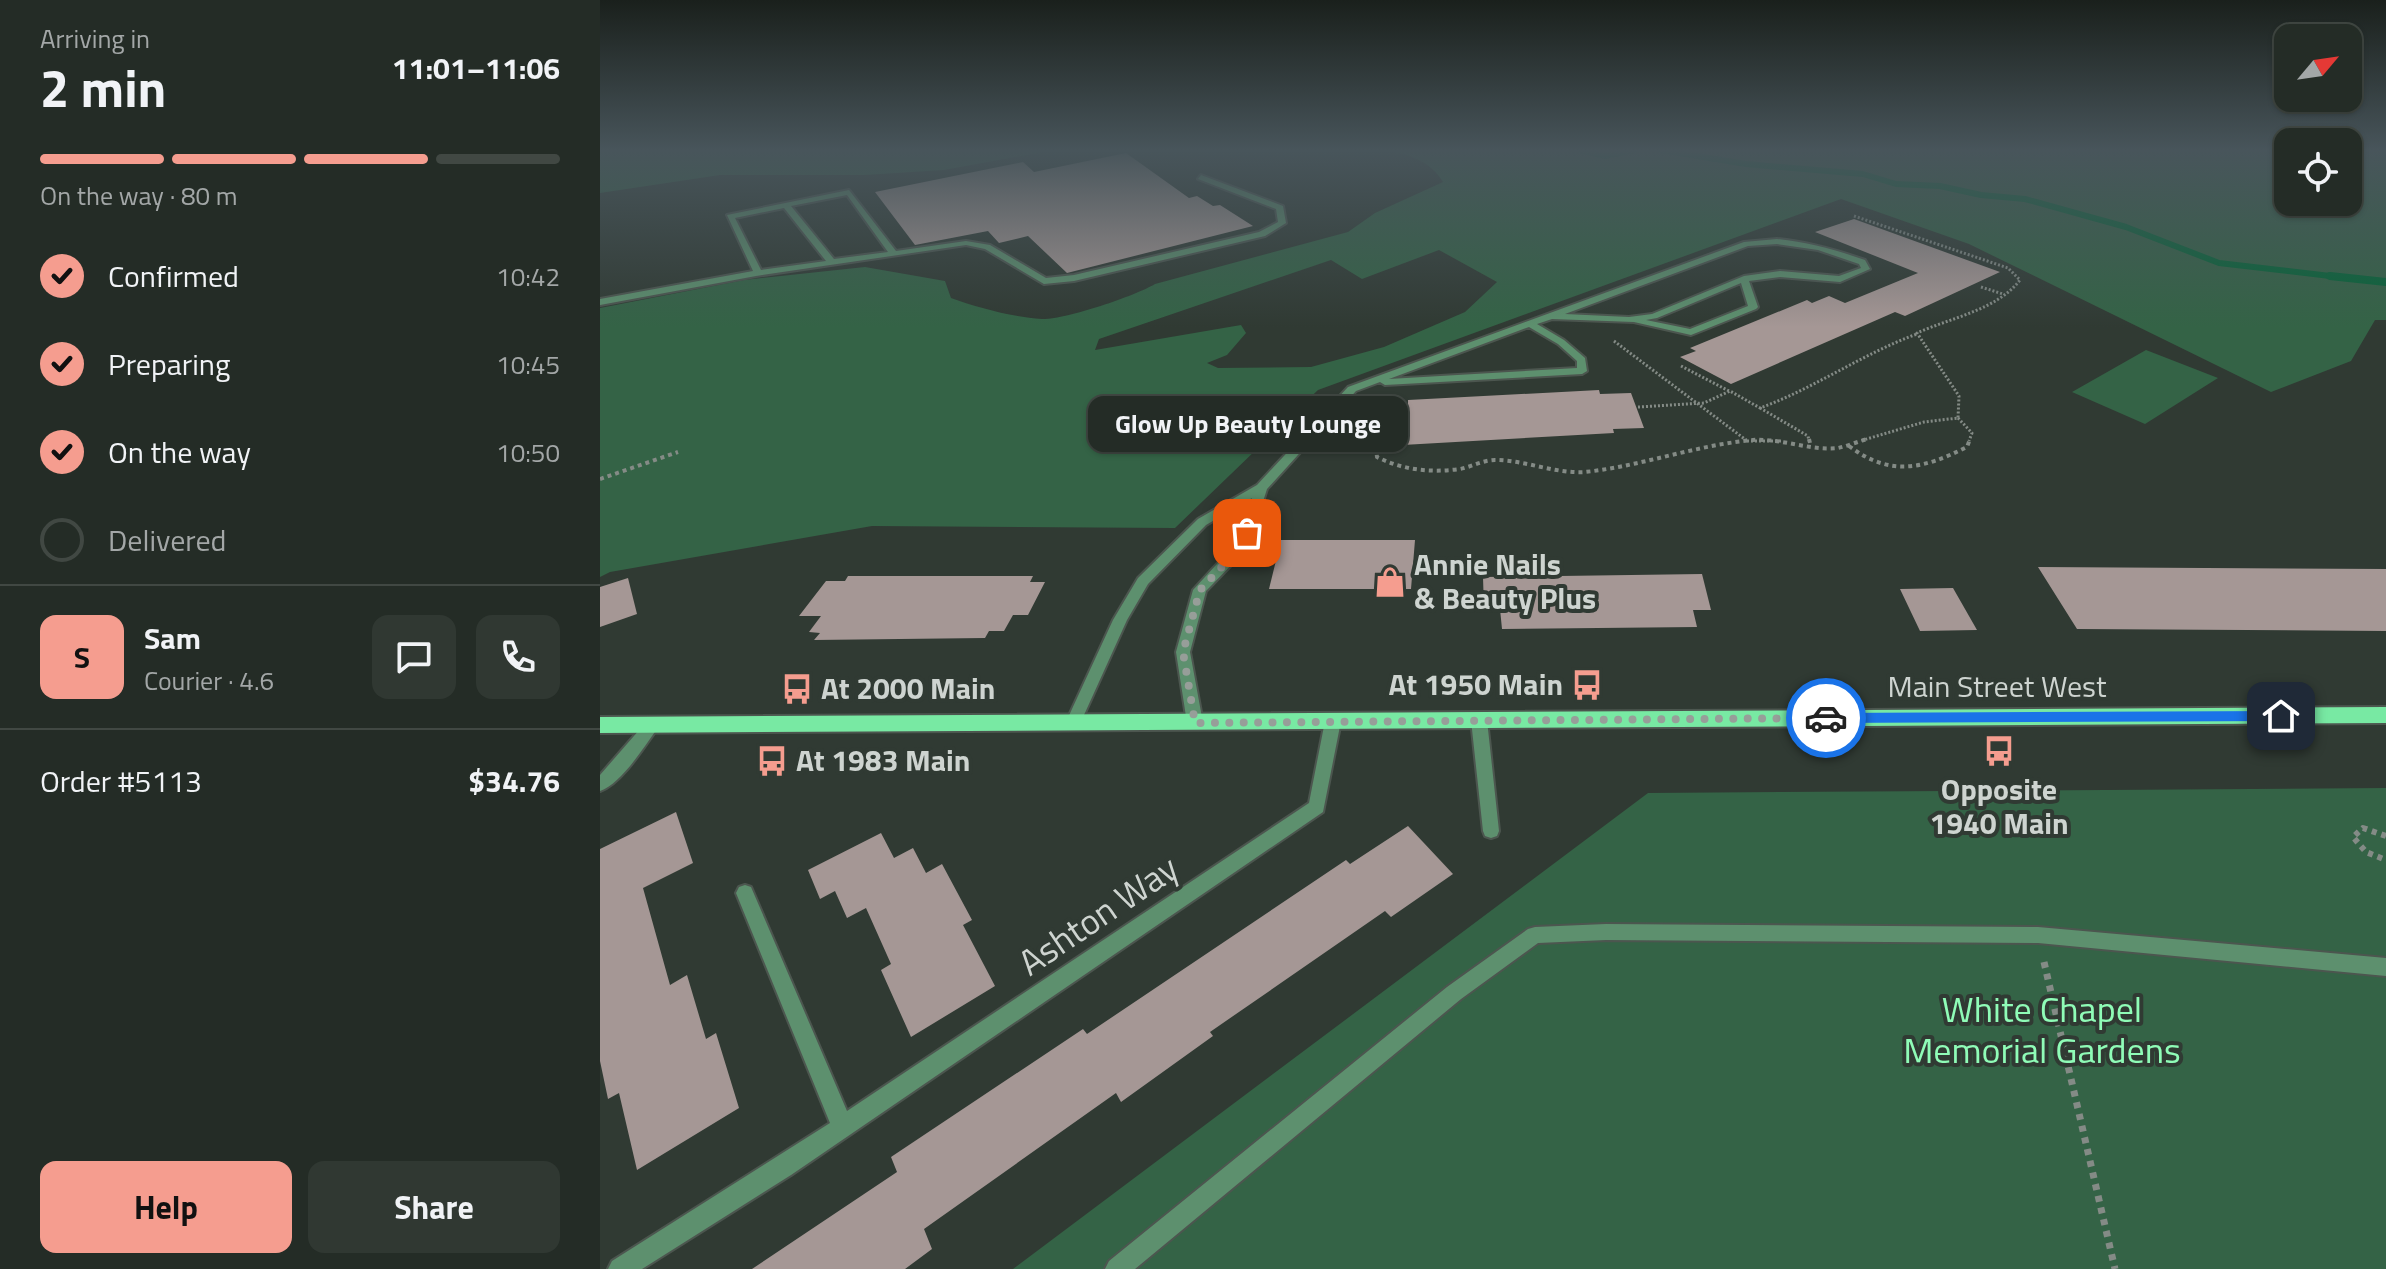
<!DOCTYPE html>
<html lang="en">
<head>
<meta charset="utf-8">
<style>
  :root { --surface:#242c26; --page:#303832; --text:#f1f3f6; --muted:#a3a7a7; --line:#414843; --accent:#f59d8f }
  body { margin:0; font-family:"Titillium Web",sans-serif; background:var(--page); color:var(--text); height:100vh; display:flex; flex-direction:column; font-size:30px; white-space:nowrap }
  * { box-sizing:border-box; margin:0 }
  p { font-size:26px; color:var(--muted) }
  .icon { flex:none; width:44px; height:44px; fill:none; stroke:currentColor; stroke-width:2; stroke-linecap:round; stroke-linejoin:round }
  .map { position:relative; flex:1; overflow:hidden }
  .panel { display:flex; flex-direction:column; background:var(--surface); width:600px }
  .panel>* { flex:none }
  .needle { width:52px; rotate:61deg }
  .buttons { position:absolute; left:1674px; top:24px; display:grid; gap:16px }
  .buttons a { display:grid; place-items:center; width:88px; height:88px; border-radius:16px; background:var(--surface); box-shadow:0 2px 6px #0004,0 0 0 2px var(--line); font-size:40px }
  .pin { position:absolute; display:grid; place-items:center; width:68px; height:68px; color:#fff; margin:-34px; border-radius:16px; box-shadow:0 4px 12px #0006 }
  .courier { position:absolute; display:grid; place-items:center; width:80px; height:80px; margin:-40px; border:6px solid #1a73e8; border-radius:50%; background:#fff; color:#222; box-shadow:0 2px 10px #0007 }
  .bubble { position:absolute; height:56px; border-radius:16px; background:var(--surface); box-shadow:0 2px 6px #0004,0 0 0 2px var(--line); font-size:26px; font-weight:700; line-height:56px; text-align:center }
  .summary em { font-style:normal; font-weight:700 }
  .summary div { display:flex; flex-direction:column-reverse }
  .summary { display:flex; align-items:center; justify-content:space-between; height:136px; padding:0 40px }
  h1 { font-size:52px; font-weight:700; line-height:60px }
  .bar { display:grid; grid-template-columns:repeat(4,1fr); gap:12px 8px; align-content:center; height:96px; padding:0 40px }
  .bar i { height:10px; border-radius:6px; background:var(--line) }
  .bar .current { background:var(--accent) }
  .bar p { grid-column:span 4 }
  .line { display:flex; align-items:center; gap:20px; padding:0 40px; border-top:2px solid var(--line) }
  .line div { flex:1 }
  .round { display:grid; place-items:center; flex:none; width:84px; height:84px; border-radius:16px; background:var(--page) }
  ol { padding:0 40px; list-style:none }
  li { display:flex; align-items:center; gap:24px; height:88px }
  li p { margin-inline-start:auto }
  li .icon { padding:8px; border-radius:50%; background:var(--accent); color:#111; stroke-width:4 }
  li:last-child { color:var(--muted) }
  li i { width:44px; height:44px; border:4px solid var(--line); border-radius:50% }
  .cta { display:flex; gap:16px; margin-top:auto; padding:16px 40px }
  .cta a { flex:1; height:92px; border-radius:16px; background:var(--accent); color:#111; font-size:32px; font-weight:700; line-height:92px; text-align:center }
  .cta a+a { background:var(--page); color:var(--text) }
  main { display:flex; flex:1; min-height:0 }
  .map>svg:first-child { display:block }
  .green { fill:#346346; fill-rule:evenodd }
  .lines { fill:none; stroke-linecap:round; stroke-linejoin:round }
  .stream-far1 { stroke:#066538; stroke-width:6 }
  .stream { stroke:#066538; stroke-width:8 }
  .building { fill:#a59795 }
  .minor-casing { stroke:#4c564f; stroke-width:4 }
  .major-casing { stroke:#4c564f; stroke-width:4 }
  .path-far3 { stroke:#848b86; stroke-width:3; stroke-dasharray:2 2; stroke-linecap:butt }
  .path-far2 { stroke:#848b86; stroke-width:4; stroke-dasharray:4 4; stroke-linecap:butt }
  .path-far1 { stroke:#848b86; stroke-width:6; stroke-dasharray:5 5; stroke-linecap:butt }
  .path { stroke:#848b86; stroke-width:7; stroke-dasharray:6 6; stroke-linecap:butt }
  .minor { fill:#5d906e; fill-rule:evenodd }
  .major { fill:#78e9a3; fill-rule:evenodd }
  .route { fill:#1a73e8 }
  .done { stroke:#979e99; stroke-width:8; stroke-dasharray:0 14.4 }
  .labels { text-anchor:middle; stroke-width:8; stroke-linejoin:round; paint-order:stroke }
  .poi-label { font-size:30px; font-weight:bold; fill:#ced4d0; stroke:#303a33; text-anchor:start }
  .street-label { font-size:30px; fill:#ced4d0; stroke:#303a33 }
  .near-street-label { font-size:36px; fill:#ced4d0; stroke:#303a33 }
  .near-park-label { font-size:36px; fill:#8ffcb7; stroke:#303a33 }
</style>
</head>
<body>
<main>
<section class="panel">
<div class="summary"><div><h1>2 min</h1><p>Arriving in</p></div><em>11:01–11:06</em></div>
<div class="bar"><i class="current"></i><i class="current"></i><i class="current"></i><i></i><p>On the way · 80 m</p></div>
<ol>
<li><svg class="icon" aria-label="check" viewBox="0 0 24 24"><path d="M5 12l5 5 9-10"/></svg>Confirmed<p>10:42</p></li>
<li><svg class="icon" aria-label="check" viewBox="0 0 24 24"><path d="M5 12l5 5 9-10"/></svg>Preparing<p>10:45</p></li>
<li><svg class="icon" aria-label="check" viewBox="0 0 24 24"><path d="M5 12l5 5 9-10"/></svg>On the way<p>10:50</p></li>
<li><i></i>Delivered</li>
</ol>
<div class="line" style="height:144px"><b class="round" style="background:var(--accent);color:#111">S</b><div><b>Sam</b><p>Courier · 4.6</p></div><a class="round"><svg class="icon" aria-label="chat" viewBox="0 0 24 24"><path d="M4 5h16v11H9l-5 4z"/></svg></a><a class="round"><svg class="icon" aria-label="phone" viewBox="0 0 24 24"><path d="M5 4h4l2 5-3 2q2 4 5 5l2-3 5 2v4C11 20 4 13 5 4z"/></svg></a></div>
<div class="line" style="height:104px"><div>Order #5113</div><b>$34.76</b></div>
<div class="cta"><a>Help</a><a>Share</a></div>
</section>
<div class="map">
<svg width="1786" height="1269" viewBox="0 0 1786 1269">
  <rect width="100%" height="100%" fill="#303a33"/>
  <path class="green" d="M6 150H454L344 170 265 175H120L0 193V152Z
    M788 150H1688V202H1748V150H1786V320H1775L1751 361 1671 392 1369 244 1241 199 718 390 575 528 272 526 10 572 0 577V308L144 280 265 267 345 281 351 298C379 308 412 317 442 319 464 320 535 296 555 284L748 232 775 213 843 182C830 161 812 156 788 150ZM839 250 897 282 865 312 784 347 711 367 618 368 607 363 627 355 646 333 641 325 495 350 499 339 731 260 762 279Z
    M1546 350 1618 378 1545 424 1472 392Z
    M1786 788V1269H413L1048 793Z"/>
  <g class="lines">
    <path class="stream-far1" d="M980 150 1005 156 1036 150
      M1061 150 1146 164 1263 174 1296 184 1340 186 1381 195 1425 199 1526 227 1619 263 1747 278"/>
    <path class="stream" d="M1730 276 1786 282"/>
  </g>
  <path class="building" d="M526 153 589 198 597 196 613 206 620 205 653 226 467 273 428 236 399 243 388 231 315 245 275 192 423 162 434 172Z
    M1254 219 1400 272 1305 316 1295 312 1131 384 1080 357 1096 351 1090 348 1207 300 1212 303 1229 296 1245 303 1318 273 1215 232Z
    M999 390 1000 394 1031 393 1044 428 1013 429 1014 433 785 446 784 406 808 404V400Z
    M681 540H815L811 589H669Z
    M1438 567 1786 569V631L1477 629Z
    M1102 574 1111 610H1093L1097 627 902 629 900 609H884L883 577Z
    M248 576H433L430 582H445L428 615H413L404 631H389L385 638 214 640 220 633 209 632 221 616H199L226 581H245Z
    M28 578 37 614 0 627V587Z
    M1353 588 1377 630 1320 631 1300 589Z
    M76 812 93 863 43 888 70 985 87 975 106 1039 116 1033 139 1108 37 1170 19 1093 8 1099 0 1061V849Z
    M808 826 853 874 791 917 785 911 610 1032 613 1036 521 1102 516 1093 324 1229 332 1249 305 1269H152L297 1172 291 1157 483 1029 487 1034 746 860 750 864Z
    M281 833 294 858 313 848 326 873 342 864 372 920 363 925 395 986 311 1037 281 970 291 964 266 908 247 918 235 891 220 899 208 870Z"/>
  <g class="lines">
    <defs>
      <path id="minor" d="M601 175 683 206 686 223 665 236 474 281 444 284 385 249 366 245 156 276 0 305V299L153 271 127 215 249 190 296 251 366 241 390 245 446 278 474 275 659 232 678 222 676 209 598 179ZM247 195 288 252 234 259 191 206ZM184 208 226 261 161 270 135 218Z
        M1177 239C1208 242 1236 250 1265 260L1270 269 1240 282 1180 277 1149 281 1158 307 1156 309 1091 335 1034 322 952 319 937 324 964 340 985 358 987 371 982 374 785 385 780 382 756 391 667 489 653 533 638 558 606 591 590 652 603 723 600 727H590L587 723 576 652 593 590 628 552 641 533 652 498 606 525 548 584 527 620 479 726H469L466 722 513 620 538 578 598 519 657 485 748 387 1144 242ZM1177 244 1218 250 1259 264 1261 268 1239 276 1180 271 1144 276 1052 314 1029 317 965 314 1148 246ZM1141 283 1148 306 1090 329 1046 320 1057 318ZM929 327 958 344 977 361V368L789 379Z
        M879 714 884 716 887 720 899 831 897 836 891 838 885 836 883 831 871 720 874 716Z
        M733 715 738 717 741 721 723 812 191 1175 42 1269H8L12 1261 230 1123 136 893 139 887 145 885 151 887 247 1111 709 803 725 721 728 717Z
        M52 719 57 721 60 725 57 729C44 747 21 784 0 791V775L47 721Z
        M1006 924 1438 927 1786 958V976L1438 943 1006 940 938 943 861 999 535 1269H505L509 1261 847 987 928 929 935 927Z"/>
      <path id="major" d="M1786 707V723L0 733V717Z"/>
    </defs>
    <use href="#minor" class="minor-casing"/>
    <use href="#major" class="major-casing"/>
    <path class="path-far3" d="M1254 216 1408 268 1420 280C1397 310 1350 318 1317 333L1359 396 1358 418 1324 422 1260 441
      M1381 287 1403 294
      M1014 341 1146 440
      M1081 366 1129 391
      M1038 407 1104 403 1130 391 1160 408C1215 388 1262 354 1317 334
      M1160 408 1208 436 1209 441
      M1358 418 1372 433 1369 441
      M774 435 775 441
      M1147 441H1183"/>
    <path class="path-far2" d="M775 439 777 457C803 470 830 473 860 469 871 467 883 460 895 460 925 460 955 474 985 472 1042 466 1096 445 1153 440 1181 438 1210 451 1238 448 1247 446 1257 442 1267 439
      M1209 439 1210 443
      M1249 446C1290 477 1323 469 1367 447L1370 439
      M0 479 78 452"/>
    <path class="path-far1" d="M1786 836 1763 828 1753 837 1766 852 1786 860"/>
    <path class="path" d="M1444 962 1515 1269"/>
    <use href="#minor" class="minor"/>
    <use href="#major" class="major"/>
  </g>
  <linearGradient id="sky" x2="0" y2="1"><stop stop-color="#1a201c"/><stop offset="0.46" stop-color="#48555b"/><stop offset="1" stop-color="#48555b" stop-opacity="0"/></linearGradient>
  <rect width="1786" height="327" fill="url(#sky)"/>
  <path class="route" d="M1681 711 1688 716 1681 721 1226 723 1219 718 1226 713Z"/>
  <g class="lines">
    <path class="done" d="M647 533 633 555 600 590 583 652 595 723 1226 718"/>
  </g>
  <defs>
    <symbol id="shop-bare" viewBox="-9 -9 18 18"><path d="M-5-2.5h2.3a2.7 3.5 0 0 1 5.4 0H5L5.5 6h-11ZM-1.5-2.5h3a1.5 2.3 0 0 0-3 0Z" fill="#f59d8f" stroke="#303a33" stroke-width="2.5" paint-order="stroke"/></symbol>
    <symbol id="bus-bare" viewBox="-9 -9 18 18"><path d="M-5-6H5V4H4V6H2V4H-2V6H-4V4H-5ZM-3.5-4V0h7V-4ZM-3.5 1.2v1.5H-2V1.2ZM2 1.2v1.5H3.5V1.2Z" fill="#f59d8f" stroke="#303a33" stroke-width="2.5" paint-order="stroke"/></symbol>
  </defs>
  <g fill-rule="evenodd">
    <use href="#shop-bare" x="768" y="560" width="44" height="44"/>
    <use href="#bus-bare" x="965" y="663" width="44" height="44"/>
    <use href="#bus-bare" x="175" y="667" width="44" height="44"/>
    <use href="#bus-bare" x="1377" y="729" width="44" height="44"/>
    <use href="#bus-bare" x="150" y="739" width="44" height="44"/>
  </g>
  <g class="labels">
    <g class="poi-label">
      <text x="814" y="575">Annie Nails<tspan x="814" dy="34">&amp; Beauty Plus</tspan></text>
      <text x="963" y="695" text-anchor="end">At 1950 Main</text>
      <text x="221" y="699">At 2000 Main</text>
      <text x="196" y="771">At 1983 Main</text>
      <text x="1399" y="800" text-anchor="middle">Opposite<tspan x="1399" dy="34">1940 Main</tspan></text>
    </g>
    <g class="street-label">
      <text x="1397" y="697">Main Street West</text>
    </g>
    <g class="near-street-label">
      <text transform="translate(498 915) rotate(-34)" y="13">Ashton Way</text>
    </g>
    <g class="near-park-label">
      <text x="1442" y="1022">White Chapel<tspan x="1442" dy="41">Memorial Gardens</tspan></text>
    </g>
  </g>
</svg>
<div class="buttons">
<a><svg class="needle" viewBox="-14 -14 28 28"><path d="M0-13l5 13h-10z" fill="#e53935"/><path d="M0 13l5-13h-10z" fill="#a3a7a7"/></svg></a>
<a><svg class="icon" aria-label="locate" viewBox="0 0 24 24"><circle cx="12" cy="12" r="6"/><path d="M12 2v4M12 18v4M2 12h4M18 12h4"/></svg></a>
</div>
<div class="pin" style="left:647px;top:533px;background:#ea580c"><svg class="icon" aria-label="bag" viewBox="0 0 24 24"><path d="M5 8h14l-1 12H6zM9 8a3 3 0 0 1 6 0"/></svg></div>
<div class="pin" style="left:1681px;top:716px;background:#1f2937"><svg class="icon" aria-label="home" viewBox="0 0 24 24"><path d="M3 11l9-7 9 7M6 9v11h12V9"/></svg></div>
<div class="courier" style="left:1226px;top:718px"><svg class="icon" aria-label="car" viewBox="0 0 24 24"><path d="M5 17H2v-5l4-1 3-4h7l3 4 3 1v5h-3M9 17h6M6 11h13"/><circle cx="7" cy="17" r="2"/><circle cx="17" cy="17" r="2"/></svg></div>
<div class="bubble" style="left:488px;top:396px;width:320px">Glow Up Beauty Lounge</div>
</div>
</main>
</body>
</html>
